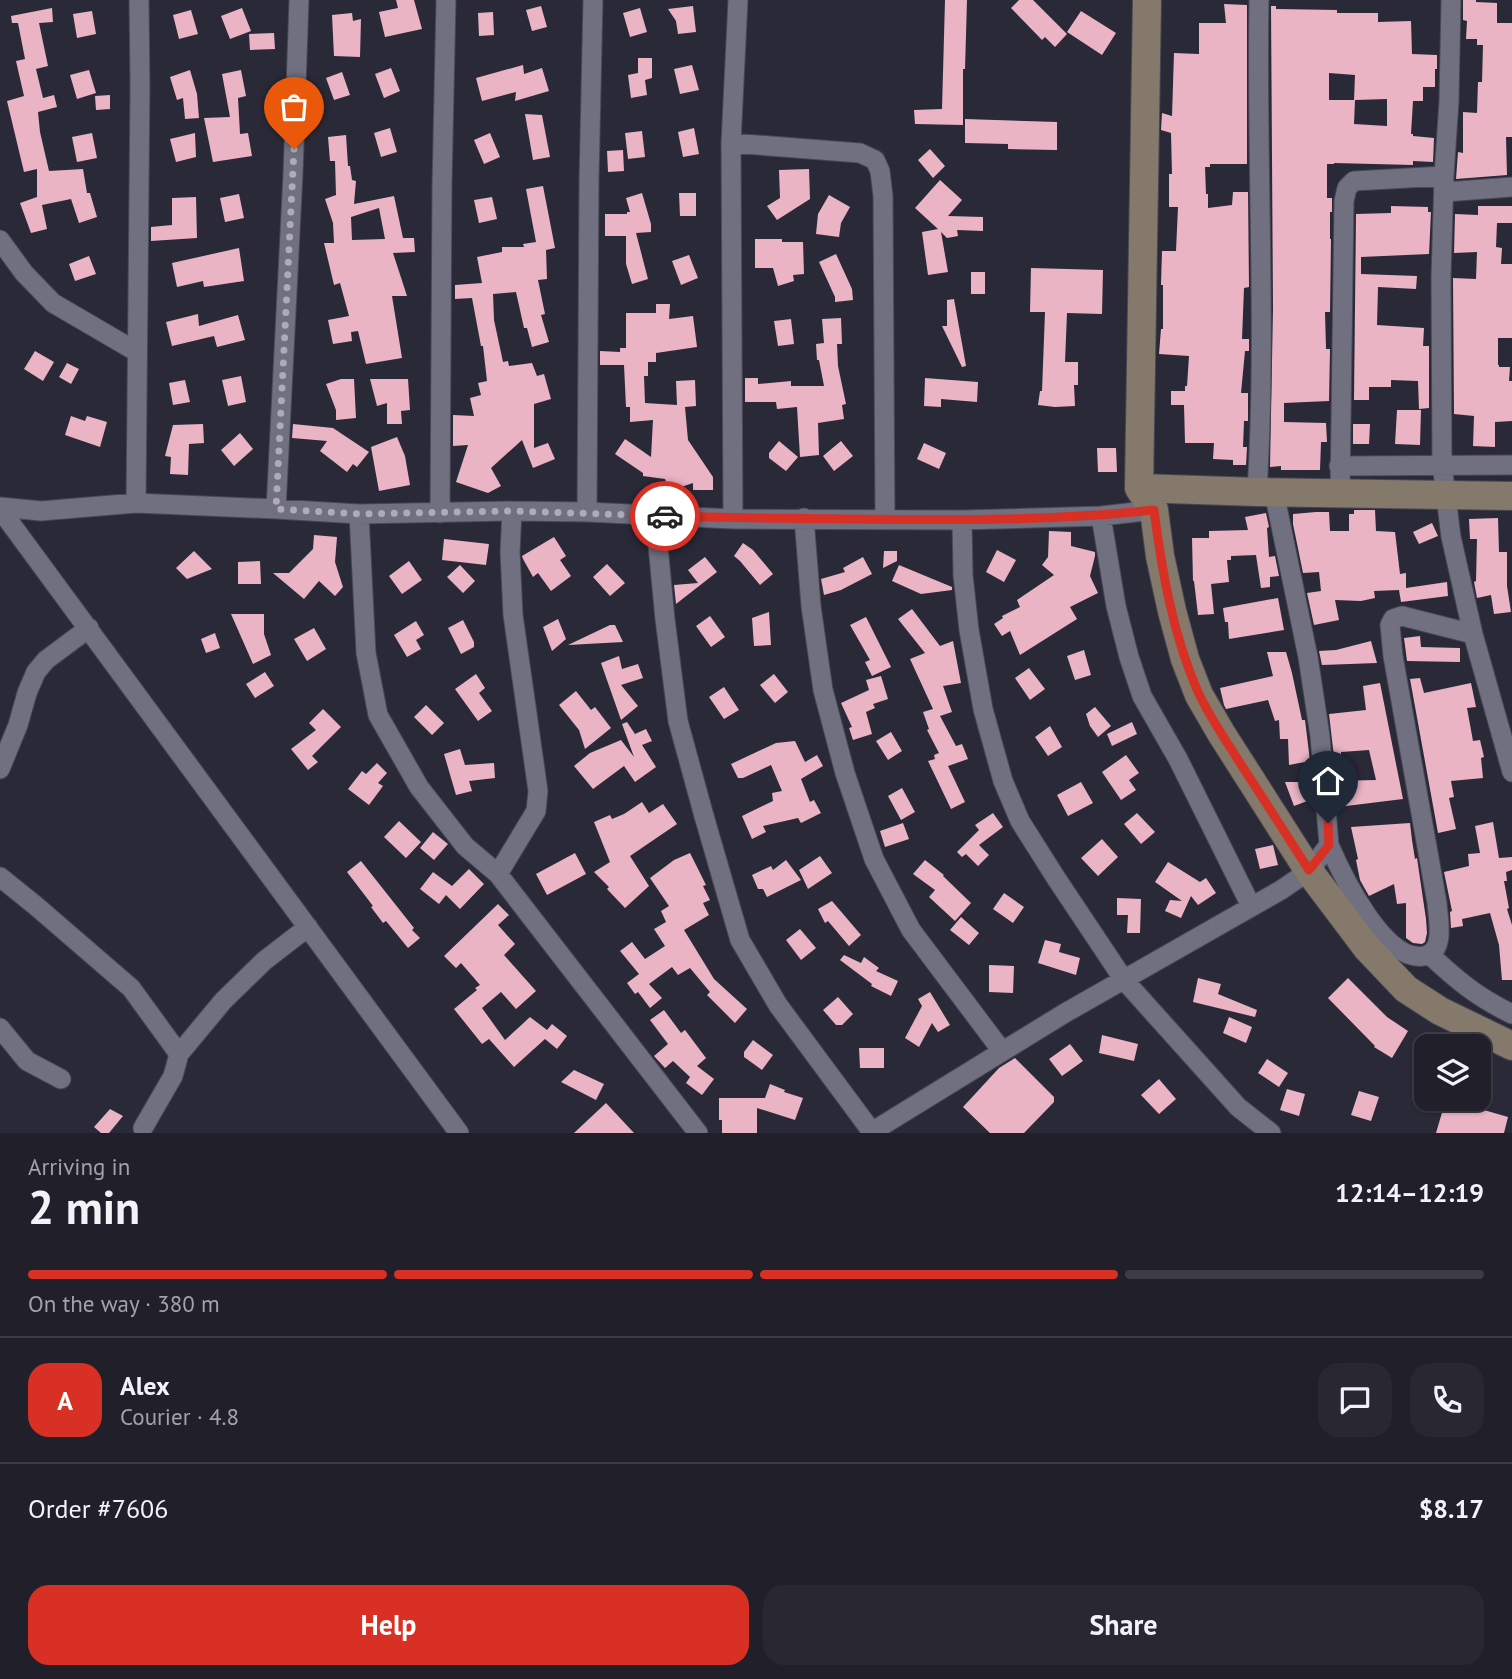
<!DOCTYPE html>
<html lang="en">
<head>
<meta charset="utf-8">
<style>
  :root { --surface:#201f2a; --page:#282732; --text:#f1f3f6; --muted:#a2a2a8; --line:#3d3d47; --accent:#d93025 }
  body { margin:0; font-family:"PT Sans",sans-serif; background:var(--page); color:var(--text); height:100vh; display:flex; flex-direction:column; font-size:26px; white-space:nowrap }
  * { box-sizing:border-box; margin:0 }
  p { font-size:23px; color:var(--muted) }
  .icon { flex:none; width:38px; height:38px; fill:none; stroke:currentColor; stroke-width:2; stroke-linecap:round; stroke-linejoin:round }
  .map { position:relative; height:1133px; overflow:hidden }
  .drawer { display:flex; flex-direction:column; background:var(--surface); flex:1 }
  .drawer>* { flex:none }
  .controls { position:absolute; left:1414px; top:1034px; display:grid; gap:14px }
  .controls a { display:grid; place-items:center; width:77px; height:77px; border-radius:14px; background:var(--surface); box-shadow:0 2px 5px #0004,0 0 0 2px var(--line); font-size:35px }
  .pin { position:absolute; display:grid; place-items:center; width:60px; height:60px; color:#fff; margin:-72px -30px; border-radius:50% 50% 50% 0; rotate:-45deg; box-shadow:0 0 7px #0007 }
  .pin .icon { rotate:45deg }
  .courier { position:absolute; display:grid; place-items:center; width:70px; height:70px; margin:-35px; border:5px solid #d93025; border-radius:50%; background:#fff; color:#222; box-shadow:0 2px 9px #0007 }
  .headline em { font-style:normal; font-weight:600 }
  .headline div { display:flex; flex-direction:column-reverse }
  .headline { display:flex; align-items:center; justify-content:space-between; height:119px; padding:0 28px }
  h1 { font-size:46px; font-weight:600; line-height:52px }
  .bar { display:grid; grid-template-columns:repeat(4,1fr); gap:10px 7px; align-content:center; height:84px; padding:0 28px }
  .bar i { height:9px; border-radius:5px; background:var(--line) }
  .bar .current { background:var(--accent) }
  .bar p { grid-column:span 4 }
  .line { display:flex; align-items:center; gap:18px; padding:0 28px; border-top:2px solid var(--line) }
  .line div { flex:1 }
  .round { display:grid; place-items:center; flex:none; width:74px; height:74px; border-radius:21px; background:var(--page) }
  .cta { display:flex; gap:14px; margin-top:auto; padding:14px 28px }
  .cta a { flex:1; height:80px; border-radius:21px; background:var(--accent); color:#fff; font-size:28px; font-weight:600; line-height:80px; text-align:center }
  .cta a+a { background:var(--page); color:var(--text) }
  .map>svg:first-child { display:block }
  .building { fill:#eab4c5; fill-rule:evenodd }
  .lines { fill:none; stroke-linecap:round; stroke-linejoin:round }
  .street-casing { stroke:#494854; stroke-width:21 }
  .secondary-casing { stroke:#494854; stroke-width:30 }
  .street { stroke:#717081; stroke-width:19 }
  .secondary { stroke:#85796c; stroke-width:28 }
  .done { stroke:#acabb7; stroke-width:7; stroke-dasharray:0 12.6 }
  .route { stroke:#d93025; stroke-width:9 }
</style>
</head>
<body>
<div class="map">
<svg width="1512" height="1133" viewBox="0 0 1512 1133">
  <rect width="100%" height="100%" fill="#2a2938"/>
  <path class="building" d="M396 0H414L422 29 385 37 379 12 398 8Z
    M945 0H967L965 69H963V125L915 124 914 110 942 109Z
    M1019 0H1033L1067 34 1055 47 1045 37 1042 40 1011 8Z
    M1463 0H1476V2L1497 3V23H1512V137H1506L1507 175 1456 179 1458 152 1463 153V112L1477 113 1478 82H1482L1483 45H1477V39H1466L1467 21 1463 20Z
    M1224 4 1247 5V164H1210V167H1205L1206 194H1208V208L1232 205 1233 192H1248L1249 287 1244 288 1242 339H1249V351H1245L1241 393H1248V421H1244L1243 447H1247L1246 465H1233V460L1213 459 1214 443H1185L1184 405H1171V391H1185V386H1187L1189 356 1159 354 1161 329H1163V285H1161L1162 251H1176L1178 207H1169V174H1172L1171 133 1161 130 1162 113 1172 116 1174 53 1199 54V23H1226Z
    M541 6 547 27 532 31 526 10Z
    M693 6 696 32 678 34 676 21 668 9Z
    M1271 6H1276V9L1337 10V13H1378V22L1411 21 1412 54 1437 55V69H1435V87H1423V101H1413L1411 134H1413V136L1434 138 1433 162 1413 161V165L1334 163V164H1327V198H1332V212H1330V239H1331L1330 312H1325L1326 349H1330L1329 401 1284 403V422L1326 423 1327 442H1321L1320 470H1281V466L1270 467 1273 308ZM1329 73 1355 75 1354 100H1329ZM1387 99V126L1354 124 1355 100Z
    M52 8 53 22 39 23 48 66 36 69 43 98 54 95 57 107 38 112 40 132 49 171 83 169 87 193H90L97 217 79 223 71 199 42 205 47 229 31 233 20 203 37 197V169L24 172 7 101 24 96 16 61 25 59 18 23H12L11 16Z
    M242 8 251 31 230 39 221 16Z
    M640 8 647 32 630 37 623 13Z
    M191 10 198 34 179 39 173 15Z
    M92 11 96 34 77 38 73 14Z
    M1081 11 1116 33 1102 55 1067 32Z
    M493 12 494 35 479 36 478 13Z
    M352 13 353 21 361 19 360 57 334 56 332 15Z
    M274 33 275 49 250 50 249 34Z
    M638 58H652V78L645 80 647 95 631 98 628 75 638 73Z
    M523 65 524 74 542 68 549 91 515 101 516 92 482 101 476 78Z
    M692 65 699 90 680 94 674 69Z
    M391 68 400 91 384 98 375 74Z
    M89 70 96 93 77 99 70 75Z
    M190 70 197 94 199 118 185 119 183 98 177 100 170 77Z
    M241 70 246 96 238 98 240 134 248 133 252 156 213 162 204 118 230 117 222 74Z
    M342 72 350 95 334 100 326 78Z
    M110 95V109L96 110 95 96Z
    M525 114 542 115 550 157 533 160Z
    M965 119 1057 122V150L1008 149V144L965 143Z
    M390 128 397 152 381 157 374 133Z
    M694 128 699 154 683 157 678 132Z
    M642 131 645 157 628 159 625 133Z
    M92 133 97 158 77 162 72 137Z
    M195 133 196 157 176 162 170 139Z
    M490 133 500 157 484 164 474 140Z
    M346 135 348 166H350L352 180 356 181 354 204 394 196 403 238H414L415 252 393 253 407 296H392L402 358 366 364 358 331 351 332 352 341 333 344 328 320 349 316 340 283 334 285 324 243H334L333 223 325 199 336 195 335 161H330L328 137ZM379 208 385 239 352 240 351 217Z
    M930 149 945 166 933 178 918 160Z
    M623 150 624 171 608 172 607 151Z
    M809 169 810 199 777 220 767 206 780 198 779 170Z
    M940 180 962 200 948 216 983 217V231L957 230 958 236 947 238 941 232 948 272 928 275 922 232 938 229 915 208Z
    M543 186 555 248 546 250 547 279 538 280 545 314 541 315 549 342 532 347 527 328H524L516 292 493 294 494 320 503 362 508 361 509 366 532 363 537 376 544 374 551 399 534 404V448L548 443 555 459 533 468 522 440 491 468 501 486 488 493 456 482 468 445 453 446V415L474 416 470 398 481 395 478 383 487 381 483 346H481L472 298 455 299V285L482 283 477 257 502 252V247H524L523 244 536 242 526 189Z
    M642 193 651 224V232L636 233 648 279 632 284 626 264V236H605V214H627V212H630L626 198Z
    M679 193H696V216H680Z
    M239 194 244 218 225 222 220 198Z
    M829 195 850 207 841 223 839 237 816 234 818 214Z
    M196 197 197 238 151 241V227L172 225V198Z
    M492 197 497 219 479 223 474 200Z
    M1391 206 1428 207V212H1431L1429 254 1361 257V274L1417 276 1416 289 1378 287 1377 325 1424 328 1423 346H1429V408L1419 409 1418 381 1391 380V387H1369V400H1354L1356 214 1391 213Z
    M1478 206H1512V223H1497L1496 247 1502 248 1501 264H1512V338H1498V365H1499V367H1510L1509 381H1512V421L1495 422V447L1473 446 1474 416 1454 414 1453 278 1476 279 1477 252 1454 253 1455 214 1478 215Z
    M755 239H782V242H803L804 274 793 275 794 281 778 286 773 268H755Z
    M239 248 244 281 204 287 203 281 177 287 172 263Z
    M836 254 852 289 853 300 835 302V297L819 262Z
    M689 255 698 278 681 285 672 261Z
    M89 256 96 274 75 281 69 264Z
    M1031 268 1103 270 1102 314 1067 313 1065 362H1078V385H1074L1075 406 1055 407 1038 405 1040 391H1042L1045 312H1030Z
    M971 272H985V294H971Z
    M954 299 966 366 962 367 942 326H947V300Z
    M656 304H670L669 319 693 316 697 347 656 353V362H648V376H644L645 403 677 405 676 381 695 380 696 406 685 407 688 440 713 477V490H693V483L669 491 665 479 643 476V473L615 454 625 439 651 457 653 420 630 422V407H626L624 365H600V351L620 352V348H626V313H656Z
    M198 314 199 326 238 315 245 340 217 347 214 336 172 346 166 322Z
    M841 318 842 344H837L838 366 846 404 842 405 844 419 818 423 819 455 800 457 797 407 777 409 776 402H745V378H758V384L791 381V386H824L819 360H817L816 344 824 343 822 319Z
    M791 319 794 344 778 346 774 321Z
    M35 351 54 362 43 381 24 369Z
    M67 363 79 369 71 384 59 377Z
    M241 376 246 402 228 406 222 380Z
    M925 378 978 382 977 402 941 399V407L924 406Z
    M341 379H354L356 418 336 420V410L326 384Z
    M370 379H408L410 410 401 411 402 424H387V403L377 406Z
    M185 380 190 402 173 405 169 383Z
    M1397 410H1421L1420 445 1395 444Z
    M71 416 85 421 87 416 107 422 100 447 65 435Z
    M203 424 204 443 189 444 188 475 170 474 171 457 165 456 173 425Z
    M293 424 333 428 369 452 357 467 353 464 347 472 320 451 327 441 292 438Z
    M1353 424H1370L1369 444H1353Z
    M240 433 253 449 234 466 221 450Z
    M397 437 405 456 410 485 379 491 371 447Z
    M779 441 798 457 786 471 769 458V453Z
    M841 441 853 456 834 471 823 456Z
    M924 443 946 453 939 469 917 459Z
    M1097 448H1116L1117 472H1098Z
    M1354 510H1375L1376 531 1395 532 1400 574 1406 573V588L1447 582 1448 596 1401 602 1399 590 1374 591 1375 598 1361 601 1335 600 1339 620 1314 625 1307 593 1321 591 1319 572 1303 573 1293 524V514L1316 512H1329L1330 531H1349V514H1354Z
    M1266 513 1269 527 1267 528 1269 557 1275 556 1279 576 1270 577V587L1261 588 1256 555 1231 556V560H1227L1229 582 1211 584 1214 614 1198 615 1194 581H1193L1192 538H1209V531L1248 530 1245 517Z
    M1498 518 1499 552H1507V586L1511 612 1494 614 1491 595 1477 598 1474 582 1476 581 1477 539H1470L1469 519Z
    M1432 523 1438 536 1419 544 1413 532Z
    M1049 531 1071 532V546L1095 552V556L1090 576 1098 593 1070 607 1077 619 1020 655 1010 631 1002 636 994 624 1003 618 1002 616 1020 607 1017 600 1054 575 1042 565 1048 557Z
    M314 535 337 537 335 562 343 587 335 596 319 581 304 599 273 573H289L313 549Z
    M554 537 566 556 560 560 571 576 551 591 538 573 533 577 523 559 522 556Z
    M444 539 489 544 486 565 442 560Z
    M743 543 753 550 773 574 760 585 740 561 734 556Z
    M997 550 1016 560 1004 582 986 572Z
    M194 551 212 569 187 579 176 568Z
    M884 551H897V561L883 568Z
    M705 557 717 572 676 604 674 585 698 583 688 570Z
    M863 557 872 574 841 590 824 595 821 579 845 572 843 568Z
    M260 561 261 584H238V562Z
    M409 561 422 580 402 594 389 576Z
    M607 564 625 583 610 596 593 577Z
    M460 565 475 581 463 593 447 577Z
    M899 565 952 587V590L921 594 892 581Z
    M1278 598 1284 630 1229 639 1228 622H1225L1223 608Z
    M912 609 940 646 953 641 961 683 943 686 952 712 940 716 956 746 962 744 968 759 948 766 965 802 951 809 928 761 935 759 934 755 939 753 927 730 929 729 923 712 933 709 910 659 925 653 898 619Z
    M769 612 771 645 754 646 752 618Z
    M231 614H264V634L271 655 253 664Z
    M710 616 725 637 711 647 696 626Z
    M866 617 891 667 872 676 865 662 870 660 850 625Z
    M558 619 566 639 552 651 543 627Z
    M463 620 474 642V647L461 654 448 628Z
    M416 621 424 635 416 640 421 649 407 657 394 635Z
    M610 625H615L623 642 568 645Z
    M314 628 326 649 307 661 294 639Z
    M215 633 220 648 206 653 201 639Z
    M1420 636 1421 647 1460 648V662L1407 661 1404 638Z
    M1371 641 1377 663 1322 665 1319 651 1336 650Z
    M1084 650 1091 675 1075 680 1067 656Z
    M1267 652H1286L1292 673 1302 720H1305L1310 761 1289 765 1288 739H1280L1279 720 1275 721 1268 700 1226 709 1224 705 1220 688 1273 676Z
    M619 656 622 669 638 664 643 678 621 685 638 706 621 720 601 663Z
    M1029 668 1045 689 1030 700 1015 678Z
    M265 672 274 686 255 698 246 684Z
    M476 674 485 688 479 693 492 711 478 721 455 689Z
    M774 674 788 692 775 703 760 685Z
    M881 676 888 699 873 704 875 708 866 712 872 734 853 740 849 728 852 727 841 703 869 690 866 680Z
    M1420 678 1424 693 1471 683 1476 707 1467 708 1473 741 1480 740 1484 757 1481 758 1483 778 1451 781 1454 797 1449 798 1456 829 1438 833 1410 679Z
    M1380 683 1403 799 1338 807 1336 781 1376 780 1369 750 1341 752V756L1334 757 1329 714 1366 710 1363 686Z
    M724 687 739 710 724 719 709 697Z
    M576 691 591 710 595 707 611 728 585 749 579 730 559 705Z
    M426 705 444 723 432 735 414 717Z
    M1095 707 1111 726 1098 737 1090 726 1086 714Z
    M323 709 341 727 312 756 318 762 308 770 291 749 316 730 309 723Z
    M627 722 635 734 646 729 652 741 642 745 656 767 635 782 624 766 593 789 574 766 590 753 621 740 634 757 622 724Z
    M1132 722 1137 734 1112 746 1107 734Z
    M1050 726 1062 747 1048 756 1035 737Z
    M891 732 902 751 888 760 876 741Z
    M795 741 805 762 817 755 823 766 801 779 810 802 814 800 821 813 801 823 798 818 763 826 766 832 752 839 742 816 773 801 772 793 782 791 771 765 743 778H738L731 764 776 743Z
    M460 749 465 765 494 763 495 778 469 781 472 791 456 795 444 754Z
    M1126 755 1139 773 1129 780 1136 790 1121 800 1102 772Z
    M377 763 387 773 378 783 383 786 369 805 348 789 362 771 366 774Z
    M1081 782 1093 803 1068 816 1057 795Z
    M1285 782H1304L1310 800 1294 806Z
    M902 788 915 812 901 820 888 796Z
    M642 802 649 813 663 804 677 824 630 856 649 886 625 908 607 889 609 887 594 872 610 862 594 822 610 815 612 819 624 814Z
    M993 813 1003 827 979 845 989 855 978 866 966 854 962 857 957 852 979 830 975 825Z
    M1137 813 1155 832 1141 844 1124 824Z
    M399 821 421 842 406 858 384 837Z
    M1493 822 1499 858 1512 857V870L1506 872 1507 881H1504L1509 908 1507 909 1512 925V980H1502L1499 945 1490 913 1462 919 1463 926 1451 928 1450 912 1452 911 1444 872 1469 866 1468 854 1480 853 1475 826Z
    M903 823 909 839 885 847 880 831Z
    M1410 823 1412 840 1415 859 1417 858 1426 919 1427 933 1425 942 1422 944 1413 943 1406 938V903L1397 904 1394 884 1369 896 1365 889 1360 880 1356 860 1358 859 1351 827Z
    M433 832 448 844 434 860 420 848Z
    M1102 839 1118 857 1098 876 1081 858Z
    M1273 845 1278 865 1260 869 1255 849Z
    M575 853 586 874 547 895 536 874Z
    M690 853 706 885 703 886 710 900 703 903 709 915 684 930 714 979 747 1009 735 1023 707 995 710 992 690 968 678 975 672 967 649 984 662 998 650 1008 638 992 635 994 627 983 639 974 620 951 632 942 645 959 665 946 654 929 666 922 661 911 669 906 650 878 674 860Z
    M820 856 832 873 808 889 799 870Z
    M786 860 801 880 767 897 763 889H758L752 875 771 866 773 870Z
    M925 860 944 875 943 876 971 903 955 921 929 897 935 890 913 874Z
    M361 861 414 928 412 930 420 938 408 948 386 921 383 923 371 907 373 906 347 872Z
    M1168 862 1200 882 1206 878 1216 893 1198 905 1191 896 1181 918 1165 911 1170 900 1182 901 1155 882Z
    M469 869 484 884 460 909 446 895 439 904 420 889 433 872 452 886Z
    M1004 893 1024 907 1013 923 993 909Z
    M1117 898 1141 899 1140 933H1127L1128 915H1117Z
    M832 901 861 935 849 946 828 921 825 923 818 909Z
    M498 904 509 915 498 925 515 944 504 955 536 991 516 1009 501 992 482 1008 505 1040 530 1017 547 1030 552 1024 567 1036 557 1049 545 1039 514 1067 489 1039 482 1044 454 1009 477 990 475 988 480 985 461 963 456 968 444 956Z
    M961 917 979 933 969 945 950 930Z
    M800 929 816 948 801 960 786 940Z
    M1045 940 1061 944 1059 952 1080 958 1076 975 1038 963Z
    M844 955 861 963 864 957 879 968 876 971 898 981 891 996 871 986 872 984 840 960Z
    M989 965 1014 966 1013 993 989 992Z
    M1198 978 1221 984 1218 994 1257 1010 1255 1017 1193 1002Z
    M1348 978 1387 1017 1408 1031 1392 1058 1374 1047 1375 1046 1328 998Z
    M930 992 950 1025 938 1032 932 1023 919 1047 905 1038 922 1006 918 999Z
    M838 997 853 1014 842 1025H836L823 1010Z
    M664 1010 681 1033 685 1030 706 1058 697 1066 714 1079 702 1095 686 1083 690 1077 673 1061 665 1068 654 1056 668 1044 650 1020Z
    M1229 1017 1252 1027 1246 1043 1223 1033Z
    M1102 1035 1138 1044 1134 1061 1099 1053Z
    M753 1040 773 1055 762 1070 744 1057V1052Z
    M1070 1044 1083 1061 1062 1076 1049 1059Z
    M859 1048H884V1068H860Z
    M1015 1058 1054 1097V1102L1024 1133H990L963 1107 999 1068Z
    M1267 1059 1288 1073 1279 1087 1258 1073Z
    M574 1070 604 1084 596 1100 561 1082Z
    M1159 1079 1176 1099 1159 1114 1141 1095Z
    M770 1084 785 1090 784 1092 803 1098 795 1120 757 1108V1133H722V1120H719V1098H765Z
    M1287 1089 1305 1094 1299 1116 1280 1110Z
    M1359 1091 1379 1097 1371 1121 1351 1115Z
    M1446 1099 1508 1117 1504 1133H1436Z
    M606 1103 634 1133H574Z
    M110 1109 123 1116 109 1133H101L94 1127Z"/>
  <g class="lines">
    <defs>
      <path id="street" d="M1451 0 1449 101 1444 176 1441 278 1442 464 1451 537 1473 634 1512 772
        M731 143 860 153 875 160 880 171 883 196 885 519
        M1445 192 1512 187
        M0 240 24 273 53 303 137 352
        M1339 466 1512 465
        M1257 492C1267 328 1256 164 1259 0
        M1340 493 1344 201 1347 188 1354 181 1444 176
        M136 503 140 86 139 0
        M0 507 41 511 136 503 276 509 359 514 512 511 587 512 733 519 962 520 1101 516 1154 510
        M0 509 459 1133
        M276 509 293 174 299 0
        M587 512 589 181 593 0
        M440 513 442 185 446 0
        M359 514 366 653 378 715 419 787 465 846 498 874 698 1133
        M655 515 665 619 678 721 704 816 740 940 778 1005 872 1132
        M1101 516 1116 606 1129 657 1142 696 1178 759 1251 906
        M804 518 811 606 823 690 845 773 874 859 911 930 1002 1051
        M733 519 731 143 738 0
        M962 520 963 575 969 630 983 709 1003 781 1020 821 1056 878 1124 980 1238 1107 1271 1133
        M0 769 18 725 27 693 36 672 46 660 89 628
        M1329 845C1342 875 1384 963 1424 956 1446 952 1438 919 1437 903L1393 656 1390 625 1393 619 1402 616 1473 634
        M498 874 536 811 538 791 513 615 510 552 512 511
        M0 877 36 906 131 988 179 1054
        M1430 955C1458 981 1477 997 1512 1014
        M0 1028 27 1061 61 1079
        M143 1128 173 1076 179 1054 223 1001 264 961 308 927
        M870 1133 1065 1013 1281 890 1309 871 1329 845 1320 736 1308 657 1274 492"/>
      <path id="secondary" d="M1147 0 1139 488 1154 510 1160 556 1172 611 1185 659 1199 695 1221 733 1309 871 1367 948 1406 989 1440 1011 1512 1046
        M1139 488 1257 492 1512 496"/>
    </defs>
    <use href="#street" class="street-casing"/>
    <use href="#secondary" class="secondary-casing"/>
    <use href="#street" class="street"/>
    <use href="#secondary" class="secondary"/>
  </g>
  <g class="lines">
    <path class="done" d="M294 149 276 509 359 514 512 511 665 516"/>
    <path class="route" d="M665 516C727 518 789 518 851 519 952 520 1053 521 1154 510 1162 572 1173 635 1198 692 1210 718 1227 742 1242 766 1265 801 1287 836 1309 870L1329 845 1328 823"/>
  </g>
</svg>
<div class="controls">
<a><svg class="icon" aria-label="layers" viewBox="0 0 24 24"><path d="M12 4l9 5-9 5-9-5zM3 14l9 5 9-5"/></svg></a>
</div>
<div class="pin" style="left:294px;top:149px;background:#ea580c"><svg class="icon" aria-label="bag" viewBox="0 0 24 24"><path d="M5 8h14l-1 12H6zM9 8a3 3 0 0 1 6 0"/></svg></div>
<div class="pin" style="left:1328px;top:823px;background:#1f2937"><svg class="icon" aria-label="home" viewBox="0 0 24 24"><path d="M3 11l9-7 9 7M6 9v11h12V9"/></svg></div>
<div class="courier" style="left:665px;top:516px"><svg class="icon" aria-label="car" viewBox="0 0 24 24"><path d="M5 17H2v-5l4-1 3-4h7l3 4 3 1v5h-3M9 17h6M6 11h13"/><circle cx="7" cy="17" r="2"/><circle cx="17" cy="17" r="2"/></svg></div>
</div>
<section class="drawer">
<div class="headline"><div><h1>2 min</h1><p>Arriving in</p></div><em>12:14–12:19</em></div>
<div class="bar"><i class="current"></i><i class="current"></i><i class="current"></i><i></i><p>On the way · 380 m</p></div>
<div class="line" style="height:126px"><b class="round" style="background:var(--accent);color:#fff">A</b><div><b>Alex</b><p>Courier · 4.8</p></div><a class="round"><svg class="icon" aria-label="chat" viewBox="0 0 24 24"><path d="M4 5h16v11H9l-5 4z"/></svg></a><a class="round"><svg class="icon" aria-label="phone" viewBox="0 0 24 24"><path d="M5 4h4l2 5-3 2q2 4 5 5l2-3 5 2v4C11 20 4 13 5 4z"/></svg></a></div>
<div class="line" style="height:91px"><div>Order #7606</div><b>$8.17</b></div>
<div class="cta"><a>Help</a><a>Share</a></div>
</section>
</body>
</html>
